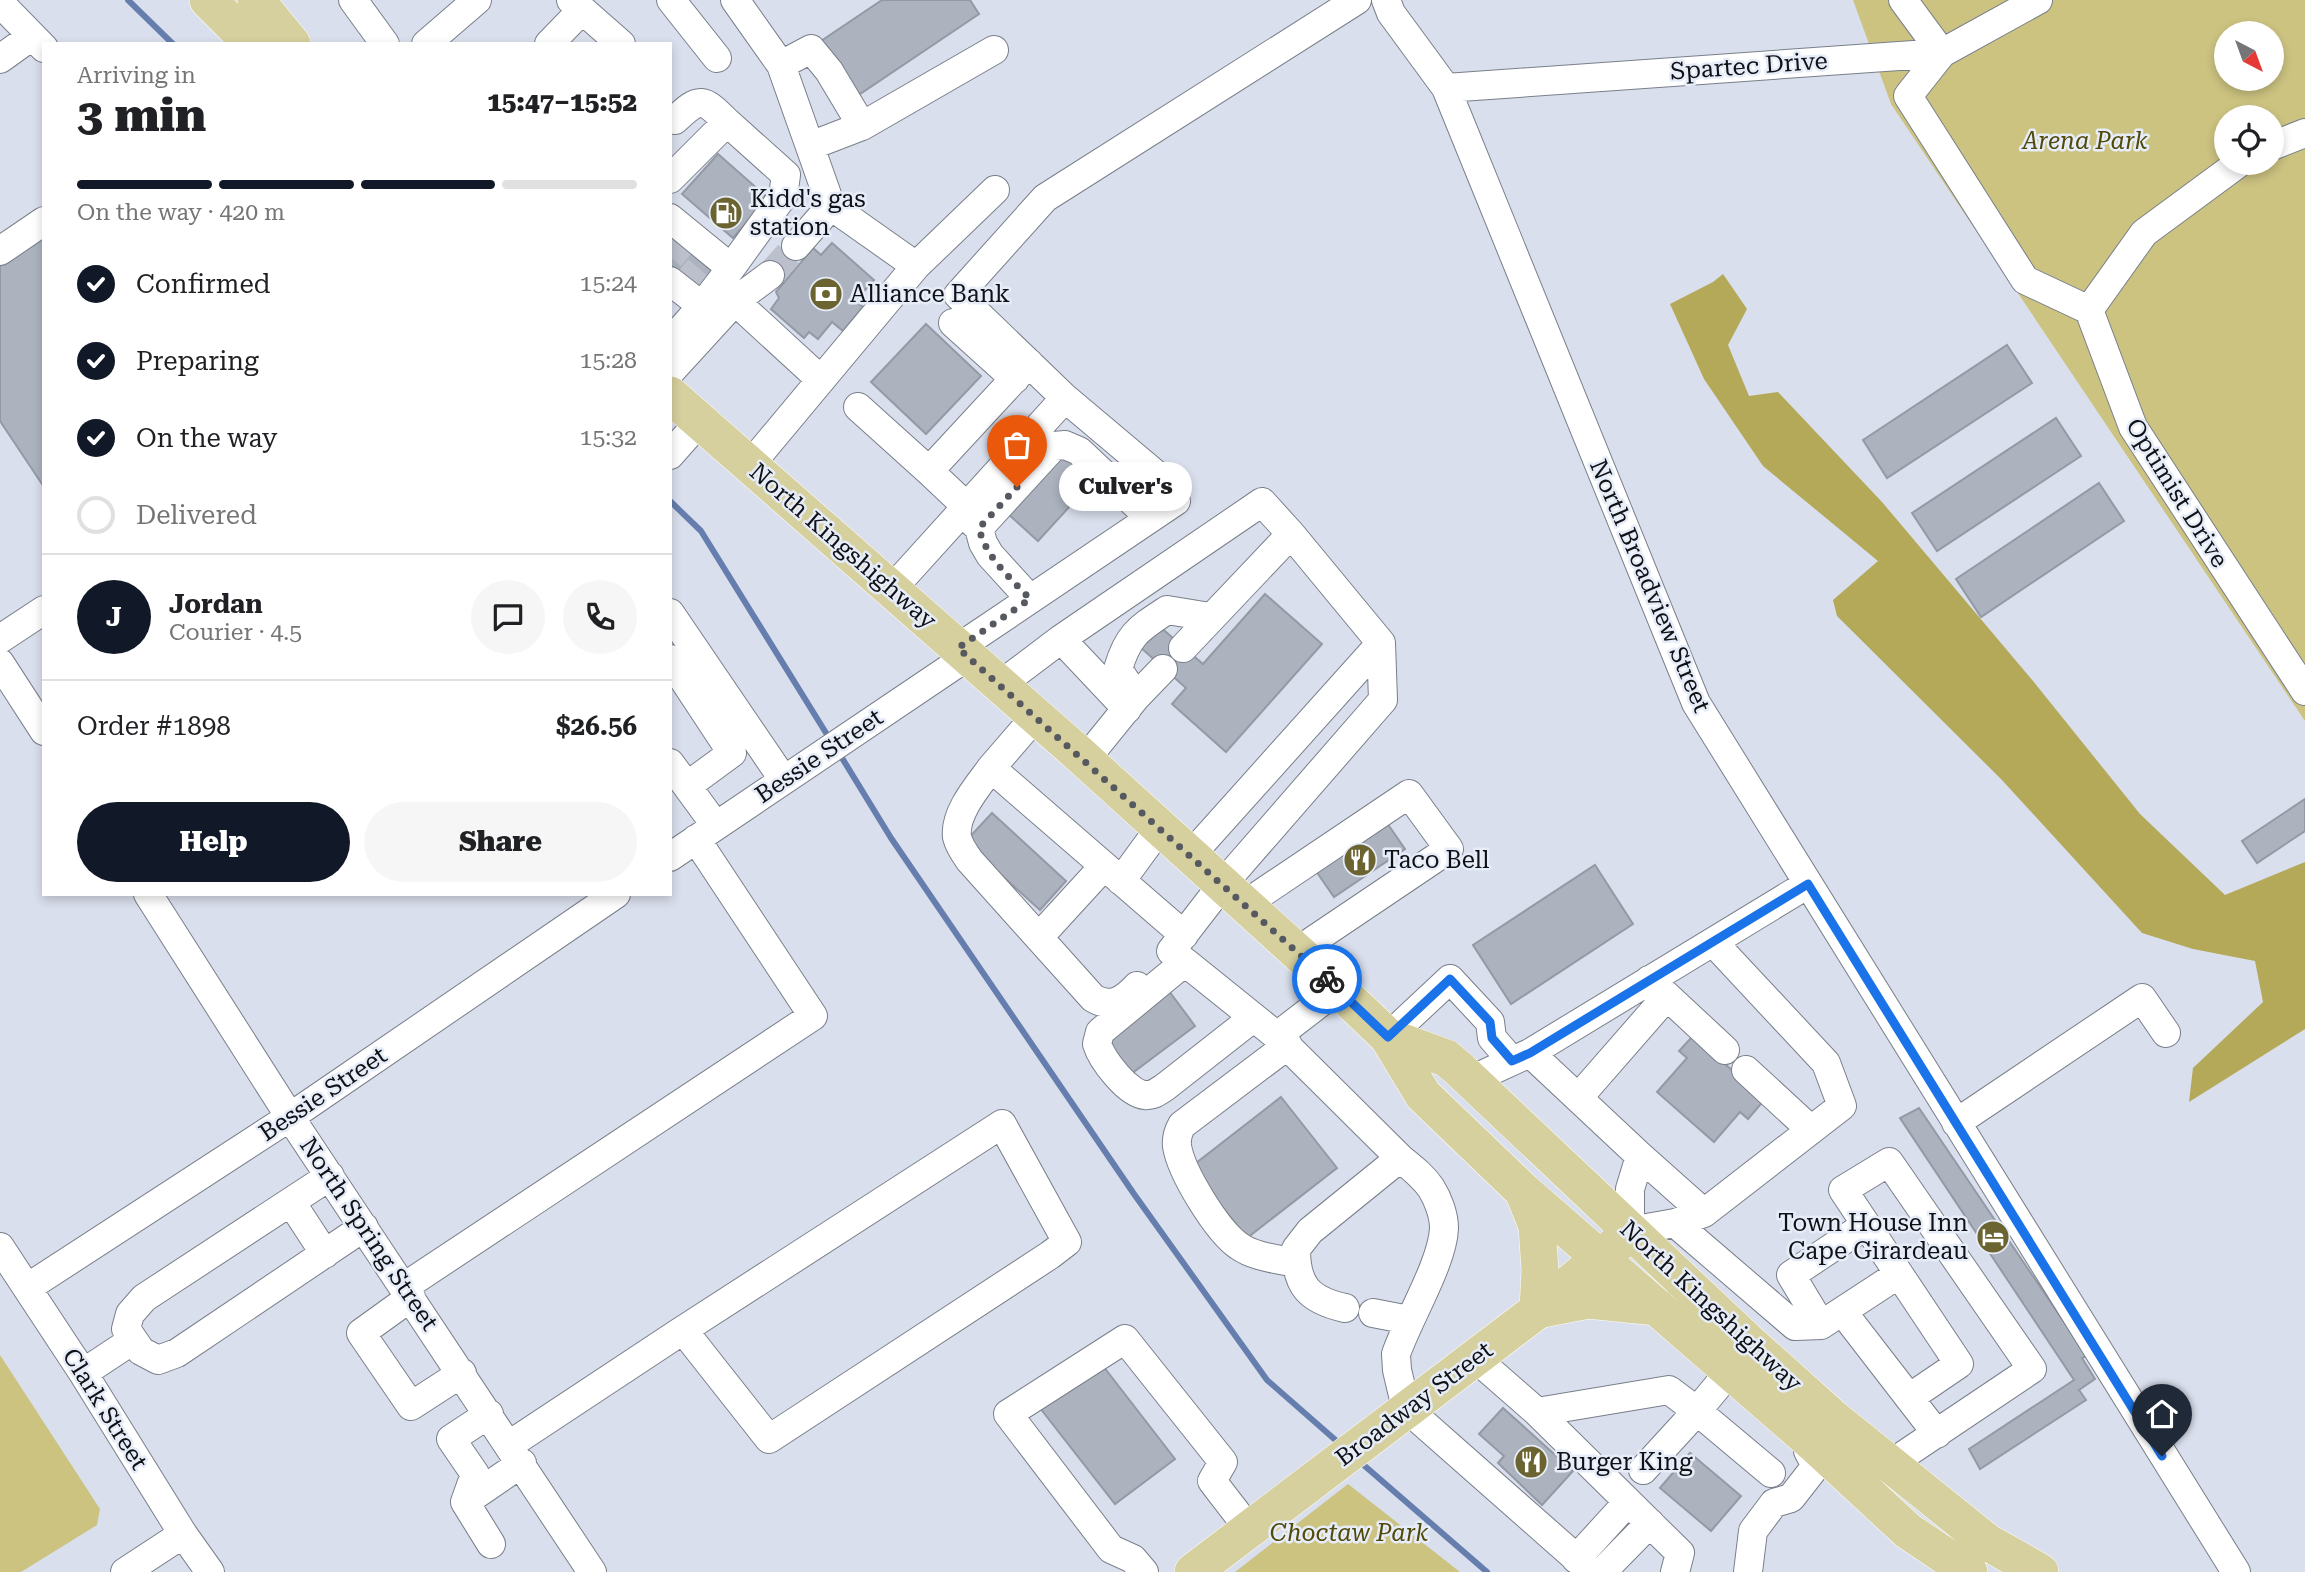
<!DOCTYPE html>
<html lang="en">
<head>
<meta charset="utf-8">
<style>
  :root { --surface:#fff; --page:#f6f6f6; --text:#202124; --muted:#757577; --line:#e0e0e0; --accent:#111827 }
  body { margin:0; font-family:"Roboto Serif",serif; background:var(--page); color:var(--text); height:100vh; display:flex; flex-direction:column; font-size:26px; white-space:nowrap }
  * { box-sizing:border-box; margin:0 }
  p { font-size:23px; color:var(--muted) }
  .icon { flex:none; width:38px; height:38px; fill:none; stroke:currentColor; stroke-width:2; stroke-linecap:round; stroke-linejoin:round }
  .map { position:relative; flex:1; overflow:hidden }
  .sheet { position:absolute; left:42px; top:42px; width:630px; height:854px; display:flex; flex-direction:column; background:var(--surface); border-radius:0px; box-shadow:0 4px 10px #0003 }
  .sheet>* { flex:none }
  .needle { width:46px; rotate:139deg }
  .tools { position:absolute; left:2214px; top:21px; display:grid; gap:14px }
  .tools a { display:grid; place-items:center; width:70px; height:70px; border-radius:50%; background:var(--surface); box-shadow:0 4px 10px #0003; font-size:35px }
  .pin { position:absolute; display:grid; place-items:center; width:60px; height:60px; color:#fff; margin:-72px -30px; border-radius:50% 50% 50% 0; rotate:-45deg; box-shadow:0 0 7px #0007 }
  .pin .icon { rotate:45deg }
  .courier { position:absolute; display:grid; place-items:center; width:70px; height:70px; margin:-35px; border:5px solid #1a73e8; border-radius:50%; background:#fff; color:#222; box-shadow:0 2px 9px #0007 }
  .bubble { position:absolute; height:49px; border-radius:24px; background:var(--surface); box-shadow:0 4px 10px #0003; font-size:23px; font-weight:800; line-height:49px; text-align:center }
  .headline em { font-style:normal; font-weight:800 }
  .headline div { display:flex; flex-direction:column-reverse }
  .headline { display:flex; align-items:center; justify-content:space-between; height:119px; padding:0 35px }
  h1 { font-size:46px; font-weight:800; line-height:52px }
  .bar { display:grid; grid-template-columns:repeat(4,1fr); gap:10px 7px; align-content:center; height:84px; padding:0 35px }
  .bar i { height:9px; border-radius:5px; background:var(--line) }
  .bar .selected { background:var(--accent) }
  .bar p { grid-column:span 4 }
  .line { display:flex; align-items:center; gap:18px; padding:0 35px; border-top:2px solid var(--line) }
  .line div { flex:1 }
  .round { display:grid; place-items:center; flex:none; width:74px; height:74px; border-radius:37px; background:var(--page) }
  ol { padding:0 35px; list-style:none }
  li { display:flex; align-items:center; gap:21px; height:77px }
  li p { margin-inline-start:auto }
  li .icon { padding:7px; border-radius:50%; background:var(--accent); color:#fff; stroke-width:4 }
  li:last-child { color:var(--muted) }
  li i { width:38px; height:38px; border:4px solid var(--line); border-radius:50% }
  .cta { display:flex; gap:14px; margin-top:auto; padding:14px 35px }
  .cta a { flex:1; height:80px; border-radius:42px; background:var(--accent); color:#fff; font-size:28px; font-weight:800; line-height:80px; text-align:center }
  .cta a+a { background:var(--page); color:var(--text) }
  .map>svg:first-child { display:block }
  .green { fill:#ccc381; fill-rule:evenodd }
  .forest { fill:#b4a959 }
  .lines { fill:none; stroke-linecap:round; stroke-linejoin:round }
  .stream { stroke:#667eae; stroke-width:6 }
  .building { fill:#acb3bf; stroke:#939aa5; stroke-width:2 }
  .minor-tunnel { stroke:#bbc0cc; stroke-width:28; stroke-dasharray:28 14; stroke-linecap:butt }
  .minor-casing { stroke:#797f8a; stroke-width:30 }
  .major-casing { stroke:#fff; stroke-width:38 }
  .minor { stroke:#fff; stroke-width:28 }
  .major { stroke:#d6cf9e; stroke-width:37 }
  .done { stroke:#565960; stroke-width:7; stroke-dasharray:0 12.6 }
  .route { stroke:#1a73e8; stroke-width:9 }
  .labels { text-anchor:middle; stroke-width:5; stroke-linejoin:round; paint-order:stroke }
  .street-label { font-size:24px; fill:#0f1115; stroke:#e6edf9 }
  .park-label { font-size:24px; font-style:italic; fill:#514908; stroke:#e6edf9 }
  .poi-label { font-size:24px; fill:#0f1115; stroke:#e6edf9; text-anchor:start }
</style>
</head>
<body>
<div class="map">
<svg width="2305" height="1572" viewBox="0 0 2305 1572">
  <rect width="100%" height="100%" fill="#d9dfec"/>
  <path class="green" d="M1853 0H2305V721L1891 104ZM2226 33H2272V79H2226ZM2226 117H2272V163H2226Z
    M0 1355 100 1509 97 1525 21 1572H0Z
    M1348 1484 1460 1572H1235Z"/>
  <path class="forest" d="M1723 274 1747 309 1728 345 1749 396 1778 392 1882 502 2033 681 2140 814 2225 895 2305 862V1029L2189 1102 2193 1068 2263 1002 2255 961 2193 949 2142 933 2001 779 1837 616 1833 600 1878 561 1763 466 1704 379 1670 304 1713 282Z"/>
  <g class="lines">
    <path class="stream" d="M128 0 173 44
      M670 501 701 531 831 741
      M839 753 891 838 1134 1194 1267 1380 1340 1444
      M1359 1461 1487 1572"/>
  </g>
  <path class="building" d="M882 0H970L979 14 857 96 821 41Z
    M718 154 768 198 733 238 682 194Z
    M44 235V487L0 421V264Z
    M670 235 720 278 705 295 670 265Z
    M832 243 874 280 855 301 863 307 843 331 832 322 818 339 809 332 804 338 771 309 779 298 776 292 813 248 821 255Z
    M926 324 981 376 926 434 871 382Z
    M2007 345 2032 383 1887 478 1863 440Z
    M2056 418 2081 456 1937 551 1912 513Z
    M1058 449 1093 481 1038 541 1008 514Z
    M2099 483 2124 521 1981 617 1956 579Z
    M1265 594 1322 644 1226 752 1172 704 1186 688 1140 647 1159 626 1203 664Z
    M2305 799V831L2257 863 2242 841Z
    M992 813 1066 881 1040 910 965 842Z
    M1387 823 1405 849 1334 897 1316 871Z
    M1595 865 1633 924 1511 1004 1473 945Z
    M1169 991 1195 1026 1131 1074 1104 1039Z
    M1693 1036 1765 1099 1748 1119 1740 1112 1714 1142 1657 1092 1687 1058 1679 1051Z
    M1281 1097 1337 1168 1247 1238 1191 1167Z
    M1919 1108 2087 1356 2082 1358 2095 1379 2079 1390 2086 1400 1980 1469 1969 1449 2074 1380 1900 1118Z
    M1100 1362 1175 1459 1115 1504 1040 1408Z
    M1503 1408 1573 1471 1542 1505 1498 1463 1504 1456 1479 1434Z
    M1690 1453 1741 1496 1711 1531 1660 1488Z"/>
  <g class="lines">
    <path class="minor-tunnel" d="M670 257 681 244
      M770 275 796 246
      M681 290 703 264"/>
    <defs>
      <path id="minor" d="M353 0 385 44
        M571 0 621 44
        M671 0 717 58
        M735 0 781 65 831 206 916 266
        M1386 0 1391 13 1446 88 1696 703 2236 1572
        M1903 0 1942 53 1908 96 2025 280 2089 310 2133 427 2305 691
        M0 3 44 48
        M426 44 477 0
        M549 44 581 11
        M0 59 32 36
        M781 65 811 49 829 71 862 126 810 146
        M1446 88 1942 53 2038 0
        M675 120C700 96 703 98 727 122
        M862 126 994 50
        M2272 146 2305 133
        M670 179 727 122 786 175 783 196 731 268
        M670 218 731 268 702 306 670 342
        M796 246 831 206
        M0 251 44 221
        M670 281 702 306
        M735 301 821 380
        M2089 310 2144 233 2239 163
        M953 323 1015 379
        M670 372 735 301 770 275
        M858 407 929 471
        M670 455 700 421
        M750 465 916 266 995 190
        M967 507 929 471 1029 363
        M967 517 979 528 983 543 990 555 1030 599
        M979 528 1054 446 1065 445 1079 451 1150 518
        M892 589 1065 398 958 295 1045 198 1357 0
        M670 613 783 779
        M0 639 44 610
        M1061 639 1127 709
        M958 648 1176 501 1160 478 1065 398
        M1183 648 1291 534 1381 643 1190 856
        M670 659 732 753 687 786
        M0 663 44 731
        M1000 685 1061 639 1262 502 1291 534
        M1136 697 1118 669C1128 635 1138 629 1167 610L1210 617
        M1035 717 991 768 1184 935
        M1085 760 1136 697 1163 669
        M670 763 716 826
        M991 768C978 786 954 813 957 837 959 846 965 854 970 861L1093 998C1111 1009 1124 1000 1137 986
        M670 857 968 656
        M1121 881 1159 829
        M148 894 290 1117 592 1572
        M1244 905 1409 794 1449 849 1296 952
        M1039 937 1104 866
        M1185 962 1171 951 1222 885 1383 700 1381 643
        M1338 989 1277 1036 1400 1158C1411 1167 1423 1176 1431 1188 1438 1199 1444 1215 1444 1228 1443 1262 1408 1319 1396 1354L1397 1370 1406 1408 1592 1572
        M1667 996 1725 1050
        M1253 1018 1165 1087C1159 1091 1153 1096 1145 1095 1128 1094 1102 1060 1097 1044L1100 1032 1185 962 1277 1036
        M1388 1037 1450 979 1490 1022 1492 1038 1512 1061
        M1288 1045 1182 1125C1178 1132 1176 1138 1177 1146 1181 1172 1217 1231 1239 1246 1254 1257 1278 1259 1296 1263
        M1530 1053 1640 1156 1630 1189V1231L1675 1223 1704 1213 1842 1106 1826 1063 1713 942
        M1746 1070 1811 1130
        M1471 1080 1530 1053 1808 884
        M1578 1098 1667 996 1649 980
        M1956 1123 2142 998 2166 1033
        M1002 1124 1067 1242 1050 1255 769 1439 683 1330Z
        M1640 1156 1704 1213
        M330 1176 144 1298 130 1314 126 1329 141 1351 158 1360 177 1353 364 1227
        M291 1202 325 1254
        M1675 1223 1795 1326 1821 1325 1899 1274 1843 1190 1889 1162 2032 1369 1889 1465
        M0 1247 83 1373 183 1534 210 1572
        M1899 1274 1959 1364 1909 1398
        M404 1287 813 1016 696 839
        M27 1288 290 1117 616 894
        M411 1297 361 1333 411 1406 462 1373
        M1345 1308C1309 1300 1296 1286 1296 1249L1310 1231 1400 1158
        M1842 1311 1937 1434
        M1373 1313 1409 1320
        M1821 1325 1791 1275 1866 1225
        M1474 1357 1537 1412
        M1730 1371 1697 1411 1771 1473
        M83 1373 133 1340
        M489 1414 451 1439 475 1474 465 1502 491 1544
        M509 1445 683 1330
        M1643 1470 1697 1411 1669 1390 1537 1412 1680 1553 1675 1572
        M465 1502 522 1463
        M1576 1559 1628 1502
        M125 1572 183 1534
        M1144 1572 1133 1559 1111 1549 1008 1414 1125 1339 1223 1462 1212 1481 1249 1529
        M1602 1572 1650 1523
        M1748 1572 1753 1531 1774 1503 1791 1498 1816 1466 1808 1451"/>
      <path id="major" d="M208 0 252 44
        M256 0 292 44
        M670 395 1079 754 1338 989 1388 1037 1423 1095 1523 1191 1814 1444 1908 1531 1969 1572
        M1388 1037 1446 1058 1458 1068 1746 1340 1834 1419 1987 1542 2040 1572
        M1523 1191 1537 1226 1540 1270 1538 1310
        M1542 1309 1588 1300 1657 1307
        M1193 1572 1538 1310 1618 1243"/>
    </defs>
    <use href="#minor" class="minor-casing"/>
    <use href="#major" class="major-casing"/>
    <use href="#minor" class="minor"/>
    <use href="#major" class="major"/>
  </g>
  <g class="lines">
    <path class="done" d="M1017 487 979 528C986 558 1010 577 1030 599L958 648 1327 979"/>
    <path class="route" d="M1327 979 1388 1037 1450 979 1490 1022 1492 1038 1512 1061 1530 1053 1808 884 2162 1456"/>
  </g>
  <defs>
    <symbol id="fuel-disc" viewBox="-11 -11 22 22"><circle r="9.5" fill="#6b6431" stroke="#e6edf9"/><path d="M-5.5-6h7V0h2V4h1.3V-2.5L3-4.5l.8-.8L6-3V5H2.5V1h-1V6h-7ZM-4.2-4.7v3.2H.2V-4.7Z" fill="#fff"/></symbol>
    <symbol id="bank-disc" viewBox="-11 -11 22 22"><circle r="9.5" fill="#6b6431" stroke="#e6edf9"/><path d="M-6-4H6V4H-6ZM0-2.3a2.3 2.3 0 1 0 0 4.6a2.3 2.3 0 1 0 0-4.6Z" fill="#fff"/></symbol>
    <symbol id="restaurant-disc" viewBox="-11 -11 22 22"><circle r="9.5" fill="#6b6431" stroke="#e6edf9"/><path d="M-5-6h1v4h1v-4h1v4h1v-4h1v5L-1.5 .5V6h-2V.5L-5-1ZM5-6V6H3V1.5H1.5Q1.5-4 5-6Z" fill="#fff"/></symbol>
    <symbol id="hotel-disc" viewBox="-11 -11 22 22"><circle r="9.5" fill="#6b6431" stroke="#e6edf9"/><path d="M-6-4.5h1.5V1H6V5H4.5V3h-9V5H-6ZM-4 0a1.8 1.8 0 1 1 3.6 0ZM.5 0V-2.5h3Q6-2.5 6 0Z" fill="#fff"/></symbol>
  </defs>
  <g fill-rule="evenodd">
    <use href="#fuel-disc" x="707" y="194" width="38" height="38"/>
    <use href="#bank-disc" x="807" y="275" width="38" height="38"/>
    <use href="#restaurant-disc" x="1341" y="841" width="38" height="38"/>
    <use href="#hotel-disc" x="1974" y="1218" width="38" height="38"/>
    <use href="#restaurant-disc" x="1512" y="1443" width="38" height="38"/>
  </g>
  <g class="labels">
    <g class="street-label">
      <text transform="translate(1749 66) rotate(-4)" y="8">Spartec Drive</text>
      <text transform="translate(2177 493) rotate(58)" y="8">Optimist Drive</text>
      <text transform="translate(843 546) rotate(41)" y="8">North Kingshighway</text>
      <text transform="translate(1650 586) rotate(67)" y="8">North Broadview Street</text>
      <text transform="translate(819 756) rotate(-34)" y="8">Bessie Street</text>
      <text transform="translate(323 1094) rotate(-34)" y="8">Bessie Street</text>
      <text transform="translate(369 1234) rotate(56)" y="8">North Spring Street</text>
      <text transform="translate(1711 1306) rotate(43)" y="8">North Kingshighway</text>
      <text transform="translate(1414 1404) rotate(-37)" y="8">Broadway Street</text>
      <text transform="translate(105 1409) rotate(58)" y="8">Clark Street</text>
    </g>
    <g class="park-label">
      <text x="2085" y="149">Arena Park</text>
      <text x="1349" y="1541">Choctaw Park</text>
    </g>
    <g class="poi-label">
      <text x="750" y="207">Kidd's gas<tspan x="750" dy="28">station</tspan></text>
      <text x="850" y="302">Alliance Bank</text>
      <text x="1384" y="868">Taco Bell</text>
      <text x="1968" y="1231" text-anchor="end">Town House Inn<tspan x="1968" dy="28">Cape Girardeau</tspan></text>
      <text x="1556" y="1470">Burger King</text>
    </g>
  </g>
</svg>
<div class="tools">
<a><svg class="needle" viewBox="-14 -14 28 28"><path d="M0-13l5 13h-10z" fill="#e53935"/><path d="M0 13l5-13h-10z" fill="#757577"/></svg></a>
<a><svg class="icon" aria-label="locate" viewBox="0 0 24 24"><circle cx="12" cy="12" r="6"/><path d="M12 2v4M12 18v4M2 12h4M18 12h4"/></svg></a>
</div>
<div class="pin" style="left:1017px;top:487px;background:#ea580c"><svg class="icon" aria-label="bag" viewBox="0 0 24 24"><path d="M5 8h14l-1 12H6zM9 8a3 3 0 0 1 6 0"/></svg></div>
<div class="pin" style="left:2162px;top:1456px;background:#1f2937"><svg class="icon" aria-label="home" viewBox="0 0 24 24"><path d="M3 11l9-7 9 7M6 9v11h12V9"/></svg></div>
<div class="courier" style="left:1327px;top:979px"><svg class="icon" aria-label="bike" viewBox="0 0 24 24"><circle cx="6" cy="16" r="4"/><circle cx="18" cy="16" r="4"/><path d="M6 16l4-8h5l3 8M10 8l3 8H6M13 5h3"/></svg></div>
<div class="bubble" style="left:1059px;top:462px;width:133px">Culver's</div>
<section class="sheet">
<div class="headline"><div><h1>3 min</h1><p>Arriving in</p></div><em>15:47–15:52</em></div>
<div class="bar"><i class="selected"></i><i class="selected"></i><i class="selected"></i><i></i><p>On the way · 420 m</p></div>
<ol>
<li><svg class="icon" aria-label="check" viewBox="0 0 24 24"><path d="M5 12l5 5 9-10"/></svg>Confirmed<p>15:24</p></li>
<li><svg class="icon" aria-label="check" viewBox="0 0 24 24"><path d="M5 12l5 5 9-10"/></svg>Preparing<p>15:28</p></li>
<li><svg class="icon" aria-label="check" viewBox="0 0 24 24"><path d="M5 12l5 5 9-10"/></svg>On the way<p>15:32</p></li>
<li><i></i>Delivered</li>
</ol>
<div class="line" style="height:126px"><b class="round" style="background:var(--accent);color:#fff">J</b><div><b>Jordan</b><p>Courier · 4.5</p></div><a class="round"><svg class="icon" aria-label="chat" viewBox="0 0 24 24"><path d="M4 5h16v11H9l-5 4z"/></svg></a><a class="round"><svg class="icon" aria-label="phone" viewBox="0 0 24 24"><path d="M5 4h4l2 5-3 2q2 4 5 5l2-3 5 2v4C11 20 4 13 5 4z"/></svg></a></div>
<div class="line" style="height:91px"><div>Order #1898</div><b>$26.56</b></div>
<div class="cta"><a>Help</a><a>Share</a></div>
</section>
</div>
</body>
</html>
